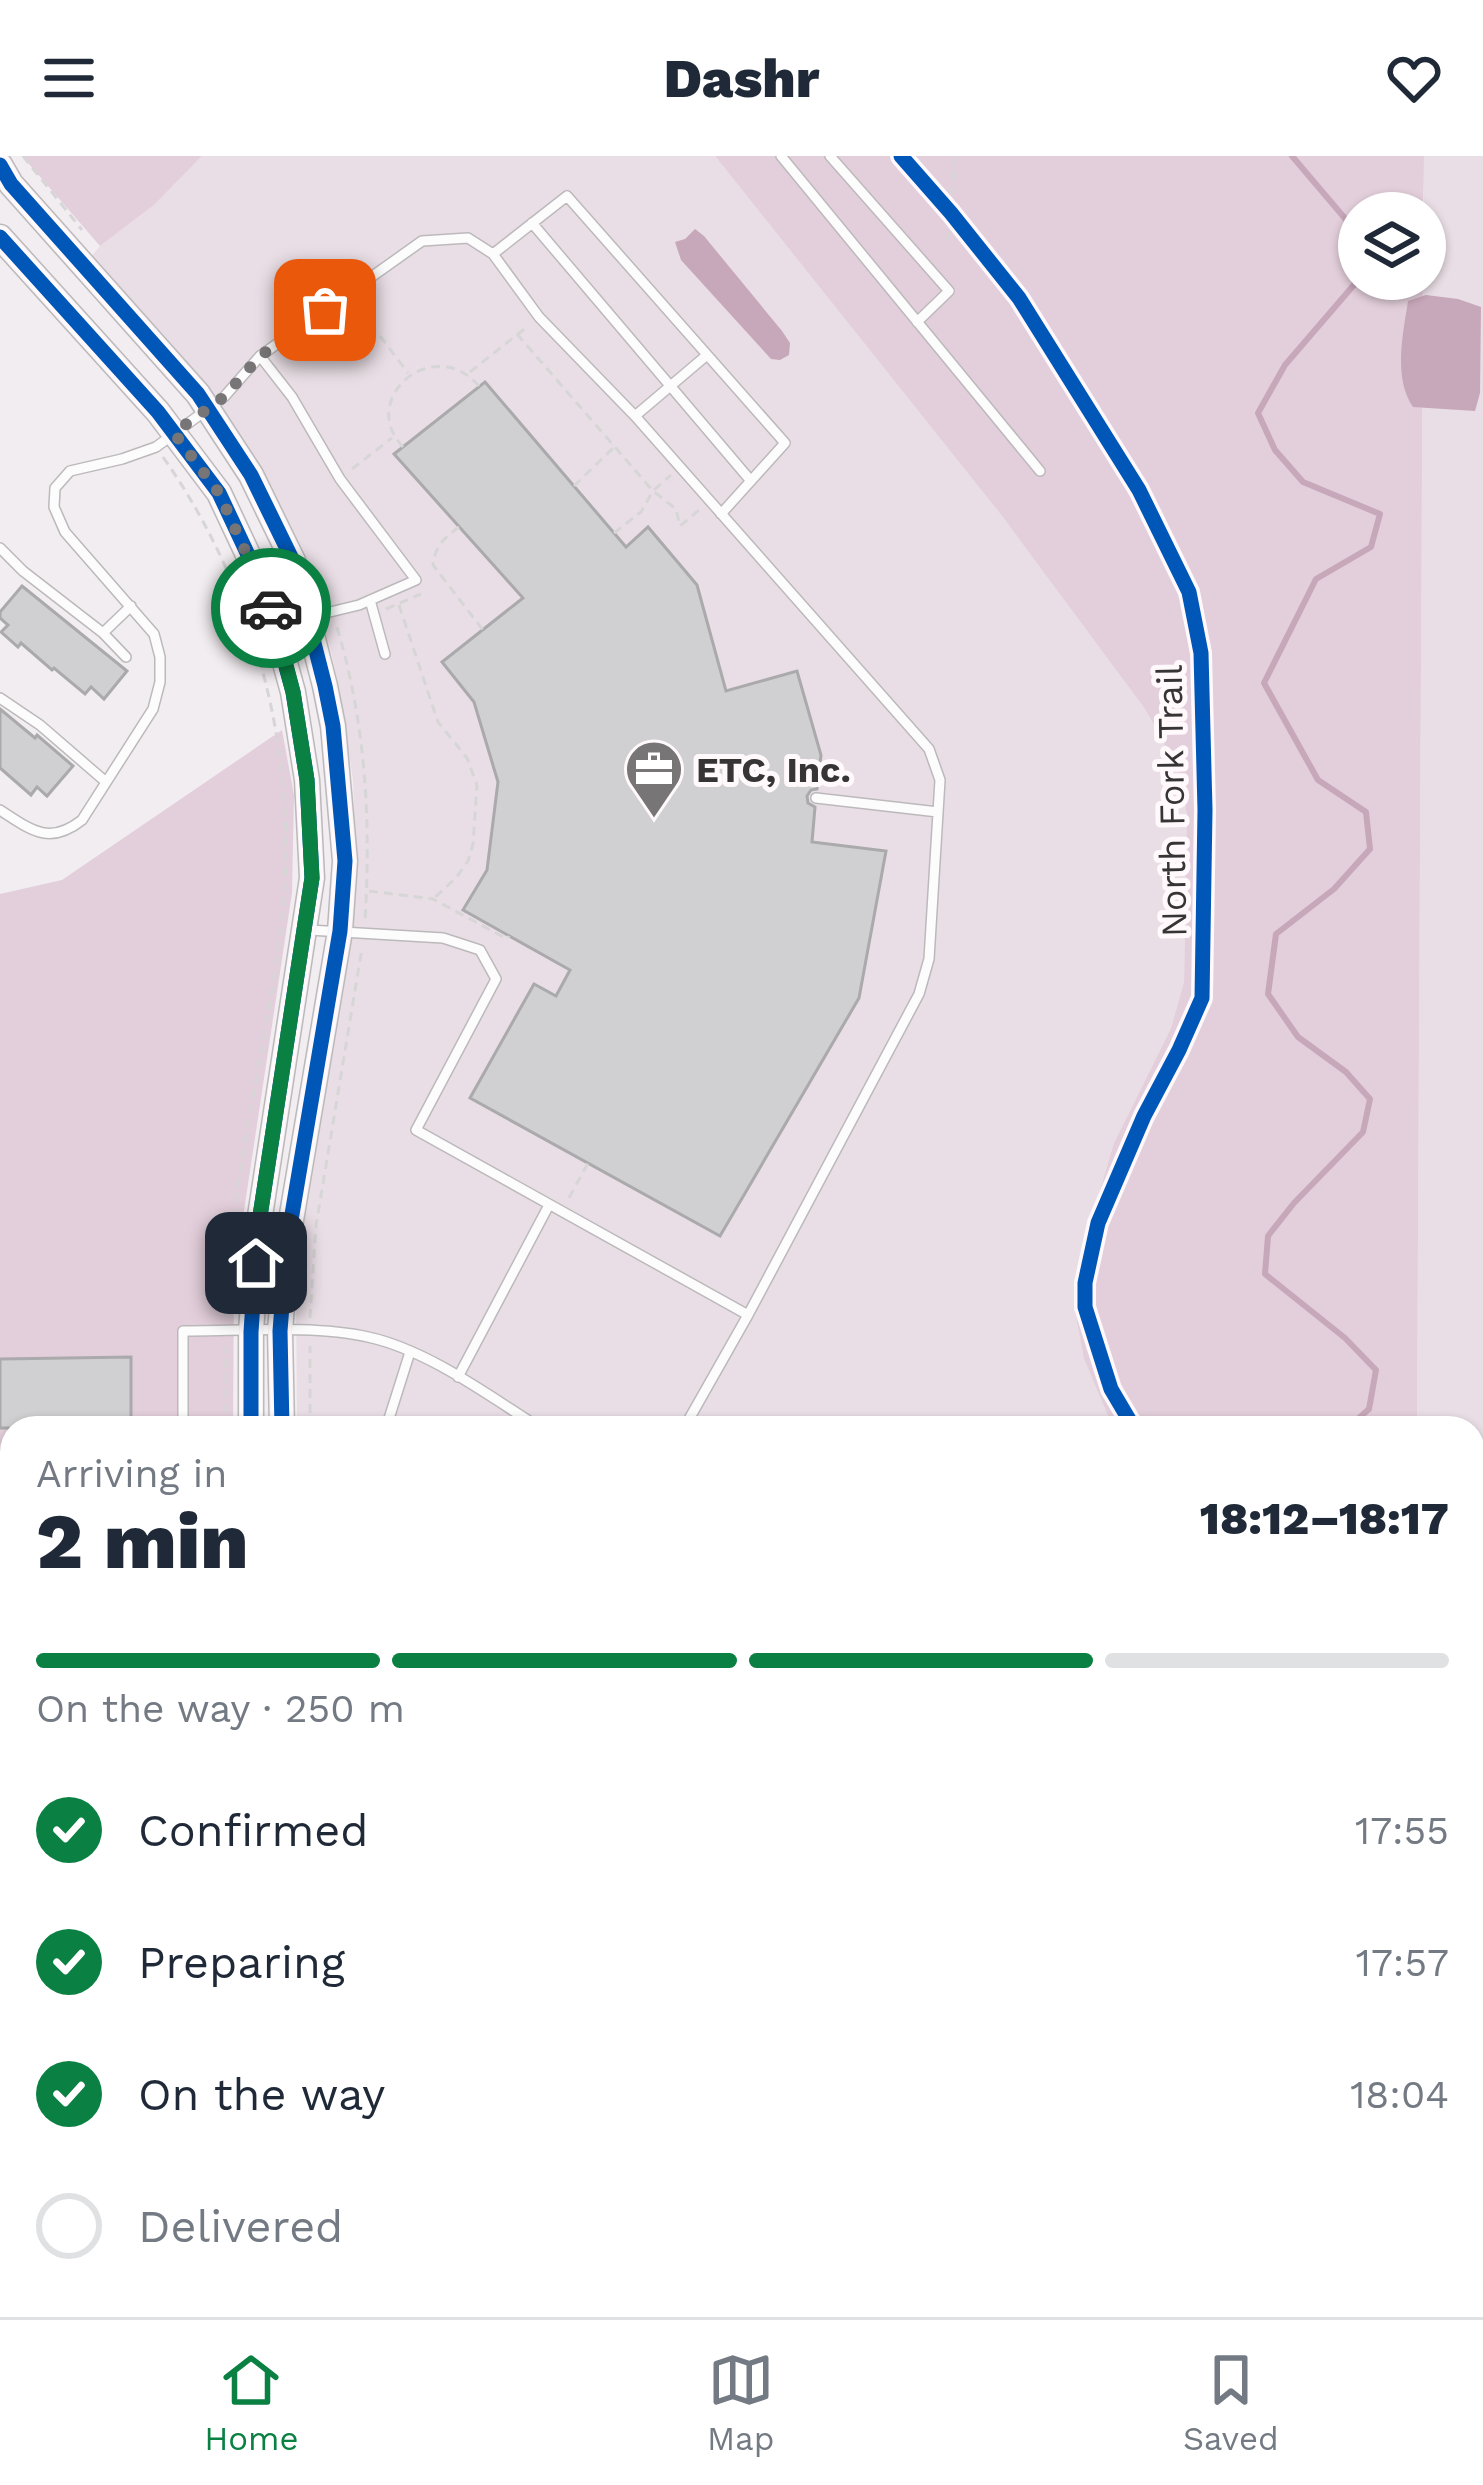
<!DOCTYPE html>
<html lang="en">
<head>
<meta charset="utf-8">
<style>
  :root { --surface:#fff; --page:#f6f6f7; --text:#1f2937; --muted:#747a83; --line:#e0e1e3; --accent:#0b8043 }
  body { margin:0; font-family:"Work Sans",sans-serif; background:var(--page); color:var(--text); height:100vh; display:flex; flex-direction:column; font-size:45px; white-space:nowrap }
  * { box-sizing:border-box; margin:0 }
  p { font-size:39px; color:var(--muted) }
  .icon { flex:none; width:66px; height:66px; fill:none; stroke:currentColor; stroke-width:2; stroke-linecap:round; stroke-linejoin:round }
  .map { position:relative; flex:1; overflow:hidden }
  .drawer { position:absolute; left:0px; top:1260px; width:1485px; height:903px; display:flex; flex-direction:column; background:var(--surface); border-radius:36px 36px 0 0; box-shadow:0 3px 9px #0004 }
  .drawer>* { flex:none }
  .controls { position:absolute; left:1338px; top:36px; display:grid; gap:24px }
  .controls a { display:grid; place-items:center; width:108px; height:108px; border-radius:50%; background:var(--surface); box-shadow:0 3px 9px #0004; font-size:60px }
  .pin { position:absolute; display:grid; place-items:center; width:102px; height:102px; color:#fff; margin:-51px; border-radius:24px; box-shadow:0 6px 18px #0006 }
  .courier { position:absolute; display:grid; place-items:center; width:120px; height:120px; margin:-60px; border:9px solid #0b8043; border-radius:50%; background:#fff; color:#222; box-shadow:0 3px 15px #0007 }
  .head em { font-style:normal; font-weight:800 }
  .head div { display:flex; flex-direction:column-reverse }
  .head { display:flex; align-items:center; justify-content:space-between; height:204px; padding:0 36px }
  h1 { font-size:78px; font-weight:800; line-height:90px }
  .bar { display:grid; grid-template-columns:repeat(4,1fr); gap:18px 12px; align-content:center; height:144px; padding:0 36px }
  .bar i { height:15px; border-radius:9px; background:var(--line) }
  .bar .current { background:var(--accent) }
  .bar p { grid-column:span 4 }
  ol { padding:0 36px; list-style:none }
  li { display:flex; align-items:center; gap:36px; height:132px }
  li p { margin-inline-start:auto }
  li .icon { padding:12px; border-radius:50%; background:var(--accent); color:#fff; stroke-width:4 }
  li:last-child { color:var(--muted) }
  li i { width:66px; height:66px; border:6px solid var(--line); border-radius:50% }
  header { display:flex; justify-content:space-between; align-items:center; height:156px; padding:0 36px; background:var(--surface); font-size:54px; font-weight:800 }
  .tab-bar { display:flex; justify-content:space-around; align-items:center; height:168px; border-top:3px solid var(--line); background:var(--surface); font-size:33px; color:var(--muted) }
  .tab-bar a { display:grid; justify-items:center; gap:6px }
  .tab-bar .current { color:var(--accent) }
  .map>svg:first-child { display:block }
  .built { fill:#e9dee5 }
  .green { fill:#e3cfdb }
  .water { fill:#c7a7ba }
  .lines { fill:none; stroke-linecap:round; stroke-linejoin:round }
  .stream { stroke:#c7a7ba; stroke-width:6 }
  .building { fill:#d0cfd1; stroke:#aaa9ab; stroke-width:3 }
  .lane-casing { stroke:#bcb9bb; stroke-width:12 }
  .street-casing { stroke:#bcb9bb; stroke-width:20 }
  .secondary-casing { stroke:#bcb9bb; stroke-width:27 }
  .path { stroke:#d7d6d6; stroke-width:3; stroke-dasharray:9 6; stroke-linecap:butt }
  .lane { stroke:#fdfcfd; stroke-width:9 }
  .street { stroke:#fdfcfd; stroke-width:16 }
  .secondary { stroke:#f6f3f5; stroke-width:24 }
  .rail-casing { stroke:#d8d8d8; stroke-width:10 }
  .rail { stroke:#fff9fc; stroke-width:6; stroke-dasharray:18; stroke-linecap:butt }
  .cycleway-casing { stroke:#fff9fc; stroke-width:22 }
  .cycleway { stroke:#0057b8; stroke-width:15 }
  .done { stroke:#787577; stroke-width:12; stroke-dasharray:0 21.6 }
  .route { stroke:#0b8043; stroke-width:15 }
  .labels { text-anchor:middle; stroke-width:10; stroke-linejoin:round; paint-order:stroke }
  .poi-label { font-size:36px; font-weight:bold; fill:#373436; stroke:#fff9fc; text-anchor:start }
  .street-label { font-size:36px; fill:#373436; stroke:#fff9fc }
</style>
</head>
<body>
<header><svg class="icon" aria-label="menu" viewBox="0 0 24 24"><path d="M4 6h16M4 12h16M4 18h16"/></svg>Dashr<svg class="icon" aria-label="heart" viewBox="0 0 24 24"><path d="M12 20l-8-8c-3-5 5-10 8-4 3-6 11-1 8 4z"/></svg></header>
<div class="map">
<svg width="1483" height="2161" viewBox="0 0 1483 2161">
  <rect width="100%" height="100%" fill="#f2edf0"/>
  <path class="built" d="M202 0H715L1002 360 1145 553 1179 614 1187 659 1184 826 1171 872 1114 987 1084 1203 1113 1272H297L296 1129 301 1076 348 794 356 719 353 624 340 537 331 495 306 421 281 363 91 101 100 90 154 49Z
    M1423 0H1483V1291L1473 1297V1272H1417L1423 123H1425Z
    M1473 1531H1483V2161H0V1552H12V2151H1473Z"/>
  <path class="green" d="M22 0H202L154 49 100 90Z
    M715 0H1424L1423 57H1359V123H1423L1417 1272H1113L1084 1203 1075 1154V1120L1114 987 1171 872 1184 826 1187 659 1179 614 1145 553 1002 360Z
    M282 574 294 639 292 737 234 1121 233 1272H12V1552H0V738L62 724Z
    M1483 1291V1531H1473V1297Z"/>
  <path class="water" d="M695 73 704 80 782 175 790 187 789 199 780 204 771 203 681 104 675 86 685 83Z
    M1426 139 1458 143 1481 151 1480 237 1475 255 1413 251C1393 222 1403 178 1408 145Z"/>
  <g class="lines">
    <path class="stream" d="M1292 0 1354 73 1359 86
      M1348 1272 1369 1253 1376 1214 1345 1182 1265 1118 1268 1080 1294 1047 1363 976 1370 943 1346 916 1298 881 1268 838 1276 778 1334 733 1370 693 1366 656 1318 624 1264 527 1316 423 1371 391 1380 358 1303 326 1275 294 1258 257 1285 209 1359 123
      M1473 1461 1483 1462"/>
  </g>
  <path class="building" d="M485 226 626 391 648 371 697 429 726 535 797 515 821 599 817 633 811 634 807 640 808 647 815 651 812 686 886 695 859 842 720 1080 470 942 534 828 556 840 570 814 463 754 487 714 498 626 474 546 442 506 523 442 394 298Z
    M22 430 127 515 104 543 91 531 85 538 54 512 52 514 21 487 18 491 1 476 8 469 0 462V456Z
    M0 553 35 582 37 579 73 610 47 640 37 631 31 639 0 612Z
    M131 1201V1272H0V1203Z"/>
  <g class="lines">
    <defs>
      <path id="lane" d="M781 0 1040 315
        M830 0 949 135 917 166
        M532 67 751 325
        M493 98 567 40 785 287 721 358
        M260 200 292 241 340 323 416 424 359 449 276 469
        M635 260 707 199
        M0 392 23 415 103 477
        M370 444 385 498
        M126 501 103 477 131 450
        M0 542 40 569 106 626
        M816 642 938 656
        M0 654C31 674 49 690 82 664L153 553 160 526V501L154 478 65 376 54 351 55 332 70 315 122 303 156 291 224 241 260 200 422 85 468 82 493 98 539 161 635 260 929 593 940 624 929 803 919 838 748 1159 416 974 496 823 480 794 443 782 309 774
        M458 1221 549 1049
        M183 1272V1175C239 1175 315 1169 368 1181 428 1194 489 1240 540 1272
        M386 1272 410 1196
        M684 1272 748 1159
        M0 1447H12
        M0 2100H12
        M754 2151V2161
        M1048 2151V2161"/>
      <path id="street" d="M0 1735 12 1740
        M0 2046H12
        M1170 2161V2151"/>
      <path id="secondary" d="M0 9 11 28 198 238 251 319 293 405 325 530 333 570 345 705 340 775 287 1088 280 1175 282 1272
        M0 81 158 256 219 337 265 435 293 536 307 624 312 722 258 1073 251 1176V1272
        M279 2161V2151"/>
    </defs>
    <use href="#lane" class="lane-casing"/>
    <use href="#street" class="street-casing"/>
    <use href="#secondary" class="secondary-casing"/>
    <path class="path" d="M23 0 82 74
      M948 84 955 0
      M517 178 653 335 676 353 680 370 699 354
      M380 180 408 217
      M470 216 528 170
      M403 291C357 243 433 177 479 230
      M163 301C256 433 300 602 282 763 267 896 228 1027 227 1162
      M352 313 392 282
      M574 330 614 291
      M459 371C444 382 435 390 433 409L483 474
      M614 377 641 356 653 335 671 319
      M320 420 327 439
      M399 449 438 566 467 602 477 629 473 688 468 705 456 722 433 743
      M386 453 421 438
      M337 471C366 569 371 664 365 765
      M369 735 433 743 507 783 509 780
      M569 1042 588 1007
      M310 1162 316 1070 362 792
      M226 1272V1190
      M310 1272V1190
      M0 1708 12 1712"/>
    <use href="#lane" class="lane"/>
    <use href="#street" class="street"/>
    <use href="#secondary" class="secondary"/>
    <defs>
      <path id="rail" d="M728 2161V2151"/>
    </defs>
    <use href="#rail" class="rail-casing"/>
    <use href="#rail" class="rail"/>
    <defs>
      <path id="cycleway" d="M901 0 951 57 1019 142 1139 334 1189 436 1201 497 1205 654 1202 842 1179 894 1144 960 1098 1067 1085 1127V1151L1111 1233 1134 1272
        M0 9 11 28 198 238 251 319 293 405 325 530 333 570 345 705 340 775 287 1088 280 1175 282 1272
        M0 81 158 256 219 337 265 435 293 536 307 624 312 722 258 1073 251 1176V1272"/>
    </defs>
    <use href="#cycleway" class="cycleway-casing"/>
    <use href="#cycleway" class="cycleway"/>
  </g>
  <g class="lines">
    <path class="done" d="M271 452 219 337 174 277 224 241 260 200 325 154"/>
    <path class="route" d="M256 1107 258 1073 312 722 307 624 293 536 271 452"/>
  </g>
  <defs>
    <symbol id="office-pin" viewBox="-11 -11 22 30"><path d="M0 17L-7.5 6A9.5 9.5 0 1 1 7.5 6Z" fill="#787577" stroke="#fff9fc"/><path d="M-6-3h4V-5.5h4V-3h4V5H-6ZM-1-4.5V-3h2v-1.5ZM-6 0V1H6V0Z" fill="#fff"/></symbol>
  </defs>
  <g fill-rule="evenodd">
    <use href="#office-pin" x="621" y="580" width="66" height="90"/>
  </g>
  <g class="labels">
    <g class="poi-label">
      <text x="696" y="626">ETC, Inc.</text>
    </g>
    <g class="street-label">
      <text transform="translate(1171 645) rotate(-91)" y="13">North Fork Trail</text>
    </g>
  </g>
</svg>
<div class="controls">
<a><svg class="icon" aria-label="layers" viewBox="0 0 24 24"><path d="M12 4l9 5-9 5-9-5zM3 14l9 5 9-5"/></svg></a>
</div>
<div class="pin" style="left:325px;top:154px;background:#ea580c"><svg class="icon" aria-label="bag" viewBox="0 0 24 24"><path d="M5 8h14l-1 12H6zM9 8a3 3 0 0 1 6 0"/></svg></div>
<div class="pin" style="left:256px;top:1107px;background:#1f2937"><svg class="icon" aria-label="home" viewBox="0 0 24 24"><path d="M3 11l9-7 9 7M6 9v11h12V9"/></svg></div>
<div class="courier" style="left:271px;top:452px"><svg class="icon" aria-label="car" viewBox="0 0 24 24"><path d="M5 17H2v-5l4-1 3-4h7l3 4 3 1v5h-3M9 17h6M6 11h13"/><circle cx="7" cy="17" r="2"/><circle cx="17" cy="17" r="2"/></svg></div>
<section class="drawer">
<div class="head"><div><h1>2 min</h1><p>Arriving in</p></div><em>18:12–18:17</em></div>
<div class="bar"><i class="current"></i><i class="current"></i><i class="current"></i><i></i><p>On the way · 250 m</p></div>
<ol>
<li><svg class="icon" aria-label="check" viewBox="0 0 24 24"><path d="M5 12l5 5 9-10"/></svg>Confirmed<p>17:55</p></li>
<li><svg class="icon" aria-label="check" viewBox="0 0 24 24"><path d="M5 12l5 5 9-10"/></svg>Preparing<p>17:57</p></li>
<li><svg class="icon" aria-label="check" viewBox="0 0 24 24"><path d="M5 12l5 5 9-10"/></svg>On the way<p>18:04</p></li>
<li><i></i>Delivered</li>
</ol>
</section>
</div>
<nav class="tab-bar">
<a class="current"><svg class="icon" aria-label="home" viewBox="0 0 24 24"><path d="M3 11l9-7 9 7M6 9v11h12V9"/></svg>Home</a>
<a><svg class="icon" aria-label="map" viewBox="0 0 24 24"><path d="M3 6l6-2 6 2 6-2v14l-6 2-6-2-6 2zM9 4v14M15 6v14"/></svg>Map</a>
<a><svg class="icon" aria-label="saved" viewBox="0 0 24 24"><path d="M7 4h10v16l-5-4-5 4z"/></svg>Saved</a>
</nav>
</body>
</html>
